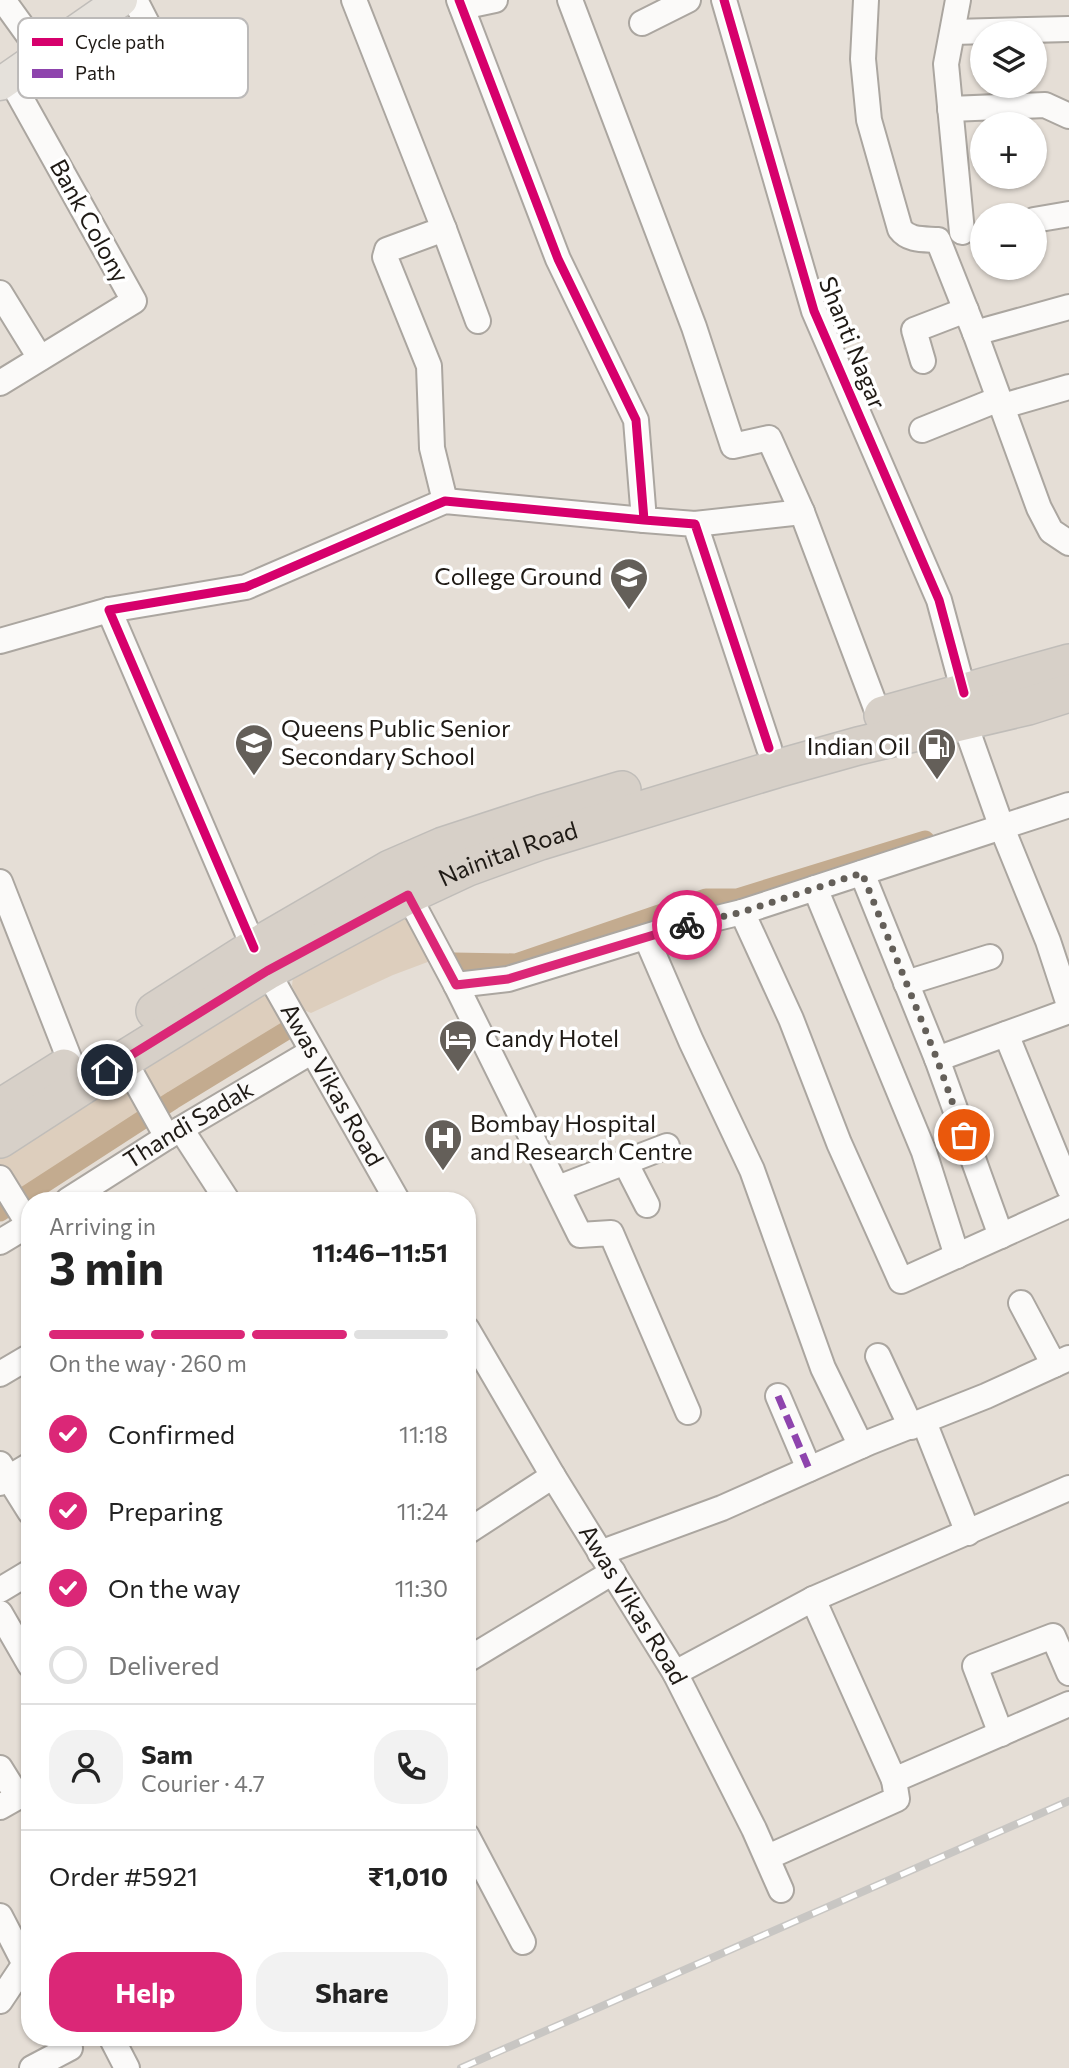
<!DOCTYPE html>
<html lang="en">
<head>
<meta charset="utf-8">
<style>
  :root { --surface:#fff; --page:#f2f2f2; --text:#222; --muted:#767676; --line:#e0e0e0; --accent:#db2777 }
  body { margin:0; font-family:Commissioner,sans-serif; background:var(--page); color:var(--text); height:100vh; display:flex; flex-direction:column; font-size:26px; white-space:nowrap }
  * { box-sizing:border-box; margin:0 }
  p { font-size:23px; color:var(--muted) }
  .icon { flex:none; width:38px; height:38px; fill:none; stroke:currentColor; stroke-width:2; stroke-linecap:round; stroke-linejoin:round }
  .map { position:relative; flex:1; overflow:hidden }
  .panel { position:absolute; left:21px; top:1192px; width:455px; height:854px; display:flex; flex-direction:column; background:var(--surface); border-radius:28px; box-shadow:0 2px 5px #0004 }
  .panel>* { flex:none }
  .tools { position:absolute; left:970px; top:21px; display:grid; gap:14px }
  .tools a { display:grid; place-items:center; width:77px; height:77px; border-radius:50%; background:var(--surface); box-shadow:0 2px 5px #0004; font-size:35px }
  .pin { position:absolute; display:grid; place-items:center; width:60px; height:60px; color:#fff; margin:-30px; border:4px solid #fff; border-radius:50%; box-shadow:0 2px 7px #0007 }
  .courier { position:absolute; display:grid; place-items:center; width:70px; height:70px; margin:-35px; border:5px solid #db2777; border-radius:50%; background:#fff; color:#222; box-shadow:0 2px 9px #0007 }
  .headline em { font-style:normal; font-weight:700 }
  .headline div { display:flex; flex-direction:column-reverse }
  .headline { display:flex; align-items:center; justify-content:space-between; height:119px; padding:0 28px }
  h1 { font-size:46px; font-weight:700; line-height:52px }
  .bar { display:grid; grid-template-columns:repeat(4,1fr); gap:10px 7px; align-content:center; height:84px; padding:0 28px }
  .bar i { height:9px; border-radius:5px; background:var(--line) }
  .bar .active { background:var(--accent) }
  .bar p { grid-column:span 4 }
  .line { display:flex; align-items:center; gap:18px; padding:0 28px; border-top:2px solid var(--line) }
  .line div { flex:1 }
  .round { display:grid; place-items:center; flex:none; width:74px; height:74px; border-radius:28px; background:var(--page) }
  ol { padding:0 28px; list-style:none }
  li { display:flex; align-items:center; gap:21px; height:77px }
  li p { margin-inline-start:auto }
  li .icon { padding:7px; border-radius:50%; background:var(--accent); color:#fff; stroke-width:4 }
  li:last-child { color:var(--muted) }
  li i { width:38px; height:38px; border:4px solid var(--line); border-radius:50% }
  .primary-button { display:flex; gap:14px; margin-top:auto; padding:14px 28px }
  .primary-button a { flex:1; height:80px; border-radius:28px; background:var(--accent); color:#fff; font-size:28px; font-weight:700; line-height:80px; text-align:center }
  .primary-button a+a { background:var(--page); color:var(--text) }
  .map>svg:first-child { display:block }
  .green { fill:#ddcebd }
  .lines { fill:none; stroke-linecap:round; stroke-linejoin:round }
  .canal { stroke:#c3ab8f; stroke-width:19 }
  .minor-casing { stroke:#aba6a0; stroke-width:28 }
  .major-casing { stroke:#c0bdb9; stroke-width:35 }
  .highway-casing { stroke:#c0bdb9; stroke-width:40 }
  .minor { stroke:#fbfaf9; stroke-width:24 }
  .major { stroke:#e5e1db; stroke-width:32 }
  .highway { stroke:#d7d0c8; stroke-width:37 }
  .rail-casing { stroke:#c8c6c3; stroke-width:8 }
  .rail { stroke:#fff; stroke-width:5; stroke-dasharray:16; stroke-linecap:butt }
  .quiet { stroke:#8e44ad; stroke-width:7; stroke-dasharray:14 7; stroke-linecap:butt }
  .cycleway-casing { stroke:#fff; stroke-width:13 }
  .cycleway { stroke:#d6006c; stroke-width:9 }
  .done { stroke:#645f59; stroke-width:7; stroke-dasharray:0 12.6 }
  .route { stroke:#db2777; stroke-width:9 }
  .labels { text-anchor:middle; stroke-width:7; stroke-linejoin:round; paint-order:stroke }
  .street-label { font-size:24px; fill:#1f1a15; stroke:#fff }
  .poi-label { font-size:24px; fill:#1f1a15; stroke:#fff; text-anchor:start }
  .key { fill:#fff; stroke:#bcbab9; stroke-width:2 }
  .key-label { font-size:19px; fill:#1f1a15 }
</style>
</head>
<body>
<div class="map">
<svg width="1069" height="2068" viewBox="0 0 1069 2068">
  <rect width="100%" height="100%" fill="#e5ded6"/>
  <path class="green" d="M405 916 411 919 433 960 393 975 311 1013 304 1010 292 986 293 977Z
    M264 986 285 1024 158 1100 138 1066Z
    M117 1075 143 1114 18 1195 0 1165V1151Z"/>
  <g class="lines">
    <path class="canal" d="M454 962 516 963 706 898H737L925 840
      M0 1212 173 1100 289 1029"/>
    <defs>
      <g id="minor">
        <path d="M3 0 42 54"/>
        <path d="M135 0 174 76"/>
        <path d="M354 0 444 229 387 250 385 257 429 366 432 448 445 501"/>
        <path d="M459 0 558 259 636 420 644 520 695 524 769 748"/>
        <path d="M570 0 694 327 733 446 769 438 802 512 695 524"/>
        <path d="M724 0 814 311 939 600 964 693"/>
        <path d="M866 0 863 59 869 120 900 229C909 241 924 239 938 240L975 333 1039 508 1051 531 1069 543"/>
        <path d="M958 0 946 64 962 232"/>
        <path d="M462 7 495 0"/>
        <path d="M642 23 688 0"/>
        <path d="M953 32 1069 29"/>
        <path d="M950 109 1045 105 1069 116"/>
        <path d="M1034 220 1069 214"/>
        <path d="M444 229 478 321"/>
        <path d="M0 293 40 358"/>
        <path d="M975 333 1069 307"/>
        <path d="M923 361 914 330 966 310"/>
        <path d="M0 383 134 301 9 77"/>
        <path d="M1003 406 1069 387"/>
        <path d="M922 430 999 399"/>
        <path d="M802 512 879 716"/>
        <path d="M0 641 109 610"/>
        <path d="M964 721 1002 828 1048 941 1069 1005"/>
        <path d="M862 873 937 1059 1001 1236"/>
        <path d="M0 882 71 1063"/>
        <path d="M815 888 924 1152 957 1256"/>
        <path d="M408 895 456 985 580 1235 611 1233 688 1412"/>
        <path d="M742 912 791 1019 839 1143 901 1281 1069 1205"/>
        <path d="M646 937 691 1041 752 1170 823 1368 861 1446"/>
        <path d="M254 948 109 610 246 587 445 501 644 520"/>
        <path id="s1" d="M267 971 397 1200"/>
        <path d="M906 983 990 957"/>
        <path d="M456 985 508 979 664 931 742 912 1069 805"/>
        <path d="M1006 1034 1069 1188"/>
        <path d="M937 1059 1069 1011"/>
        <path d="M124 1060 167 1137"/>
        <path d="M181 1129 227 1200"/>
        <path d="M625 1162 647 1205"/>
        <path d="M0 1178 29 1225"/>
        <path d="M558 1188 667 1146"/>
        <path id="s2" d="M68 1200 167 1137 311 1052"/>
        <path d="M0 1242 30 1224"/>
        <path d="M1021 1303 1054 1365"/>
        <path id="s3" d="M467 1329 553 1476 675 1673 754 1829 781 1890"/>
        <path d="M878 1356 911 1427"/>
        <path d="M0 1374 27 1358"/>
        <path d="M778 1396 809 1469"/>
        <path d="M924 1422 968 1533"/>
        <path d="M0 1464 30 1512"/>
        <path d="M0 1483 30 1465"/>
        <path d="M467 1532 553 1476"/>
        <path d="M600 1553 722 1508 870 1442 986 1396 1069 1358"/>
        <path d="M0 1590 30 1572"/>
        <path d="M813 1599 894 1780 1069 1704"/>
        <path d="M0 1613 30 1665"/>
        <path d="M467 1660 613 1572"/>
        <path d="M675 1673 813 1599 1069 1488"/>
        <path d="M1001 1734 975 1666 1053 1636 1069 1673"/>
        <path d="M0 1768 18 1797"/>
        <path d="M0 1807 30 1790"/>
        <path d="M467 1836 523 1942"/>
        <path d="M768 1857 897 1799 894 1780"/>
        <path d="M0 1916 30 1974"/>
        <path d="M0 2001 30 1956"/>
        <path d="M111 2037 127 2068"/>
        <path d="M32 2068 70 2048"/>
      </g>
      <path id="major" d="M0 84 121 0"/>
      <g id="highway">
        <path d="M883 715 1069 663"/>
        <path d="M155 1011 254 948 390 869 443 846 541 814 622 790"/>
        <path d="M0 1108 64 1068"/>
        <path id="s4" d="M0 1139 91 1080 267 971 408 895 468 867 540 841 776 769 858 746 1028 706 1069 693"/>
      </g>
    </defs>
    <use href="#minor" class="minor-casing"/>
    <use href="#major" class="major-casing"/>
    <use href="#highway" class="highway-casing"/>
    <use href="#minor" class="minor"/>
    <use href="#major" class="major"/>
    <use href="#highway" class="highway"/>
    <defs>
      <path id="rail" d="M461 2068 1069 1801"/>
    </defs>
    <use href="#rail" class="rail-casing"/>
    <use href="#rail" class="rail"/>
    <path class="quiet" d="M778 1396 809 1469"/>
    <defs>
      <path id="cycleway" d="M459 0 558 259 636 420 644 520 695 524 769 748
        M724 0 814 311 939 600 964 693
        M254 948 109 610 246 587 445 501 644 520"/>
    </defs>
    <use href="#cycleway" class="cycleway-casing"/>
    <use href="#cycleway" class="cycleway"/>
  </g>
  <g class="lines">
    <path class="done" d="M687 925 742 912 862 873 937 1059 964 1135"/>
    <path class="route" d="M107 1070 267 971 408 895 456 985 508 979 687 925"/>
  </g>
  <defs>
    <symbol id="university-pin" viewBox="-11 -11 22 30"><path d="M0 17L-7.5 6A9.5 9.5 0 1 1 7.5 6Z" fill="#645f59" stroke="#fff"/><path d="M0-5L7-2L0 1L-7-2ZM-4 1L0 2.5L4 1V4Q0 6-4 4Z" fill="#fff"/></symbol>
    <symbol id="school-pin" viewBox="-11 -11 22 30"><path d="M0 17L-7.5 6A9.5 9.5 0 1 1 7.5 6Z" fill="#645f59" stroke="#fff"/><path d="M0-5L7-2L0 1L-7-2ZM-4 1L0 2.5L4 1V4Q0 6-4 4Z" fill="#fff"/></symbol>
    <symbol id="fuel-pin" viewBox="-11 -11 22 30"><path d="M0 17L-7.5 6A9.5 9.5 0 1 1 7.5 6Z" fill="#645f59" stroke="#fff"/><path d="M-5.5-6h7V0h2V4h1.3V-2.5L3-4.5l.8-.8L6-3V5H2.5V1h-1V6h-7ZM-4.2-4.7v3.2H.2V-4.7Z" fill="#fff"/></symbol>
    <symbol id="hotel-pin" viewBox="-11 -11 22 30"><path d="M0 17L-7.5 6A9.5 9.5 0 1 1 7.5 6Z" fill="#645f59" stroke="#fff"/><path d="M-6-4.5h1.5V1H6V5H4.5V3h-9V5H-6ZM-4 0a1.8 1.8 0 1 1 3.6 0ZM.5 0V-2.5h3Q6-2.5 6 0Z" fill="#fff"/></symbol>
    <symbol id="hospital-pin" viewBox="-11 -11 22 30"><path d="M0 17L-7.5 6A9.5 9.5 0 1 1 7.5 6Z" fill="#645f59" stroke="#fff"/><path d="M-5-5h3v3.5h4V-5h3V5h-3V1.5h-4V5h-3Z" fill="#fff"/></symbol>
  </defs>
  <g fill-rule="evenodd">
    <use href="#university-pin" x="607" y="555" width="44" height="60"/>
    <use href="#school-pin" x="232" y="721" width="44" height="60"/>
    <use href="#fuel-pin" x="915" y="725" width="44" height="60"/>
    <use href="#hotel-pin" x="436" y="1017" width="44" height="60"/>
    <use href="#hospital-pin" x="421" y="1116" width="44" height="60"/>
  </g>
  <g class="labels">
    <g class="street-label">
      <text transform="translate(89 221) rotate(61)" y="8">Bank Colony</text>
      <text transform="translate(852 343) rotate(68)" y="8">Shanti Nagar</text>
      <text dy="8" stroke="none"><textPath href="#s4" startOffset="584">Nainital Road</textPath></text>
      <text dy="8" stroke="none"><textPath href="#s1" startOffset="131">Awas Vikas Road</textPath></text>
      <text dy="8" stroke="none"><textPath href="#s2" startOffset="142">Thandi Sadak</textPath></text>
      <text dy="8" stroke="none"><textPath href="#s3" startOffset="322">Awas Vikas Road</textPath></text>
    </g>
    <g class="poi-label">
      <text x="602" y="585" text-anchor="end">College Ground</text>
      <text x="281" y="737">Queens Public Senior<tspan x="281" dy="28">Secondary School</tspan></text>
      <text x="910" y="755" text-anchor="end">Indian Oil</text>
      <text x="485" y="1047">Candy Hotel</text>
      <text x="470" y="1132">Bombay Hospital<tspan x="470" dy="28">and Research Centre</tspan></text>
    </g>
  </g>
  <rect x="18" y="18" width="230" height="80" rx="10" class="key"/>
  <rect x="32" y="38" width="31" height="8" fill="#d6006c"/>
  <rect x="32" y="69" width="31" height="9" fill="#8e44ad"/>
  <g class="key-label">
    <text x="75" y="49">Cycle path</text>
    <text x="75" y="80">Path</text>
  </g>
</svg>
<div class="tools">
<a><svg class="icon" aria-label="layers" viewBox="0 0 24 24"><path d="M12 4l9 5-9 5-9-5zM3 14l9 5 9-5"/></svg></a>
<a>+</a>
<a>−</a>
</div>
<div class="pin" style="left:964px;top:1135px;background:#ea580c"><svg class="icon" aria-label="bag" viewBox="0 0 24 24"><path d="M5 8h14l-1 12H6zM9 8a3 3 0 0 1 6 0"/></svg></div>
<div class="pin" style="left:107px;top:1070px;background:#1f2937"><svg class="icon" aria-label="home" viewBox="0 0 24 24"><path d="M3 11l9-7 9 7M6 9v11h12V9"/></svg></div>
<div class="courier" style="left:687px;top:925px"><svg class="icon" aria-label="bike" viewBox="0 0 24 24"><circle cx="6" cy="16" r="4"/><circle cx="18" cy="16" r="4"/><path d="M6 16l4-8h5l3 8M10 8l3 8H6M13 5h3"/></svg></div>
<section class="panel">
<div class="headline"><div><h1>3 min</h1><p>Arriving in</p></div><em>11:46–11:51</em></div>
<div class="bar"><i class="active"></i><i class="active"></i><i class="active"></i><i></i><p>On the way · 260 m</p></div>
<ol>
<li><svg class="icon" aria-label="check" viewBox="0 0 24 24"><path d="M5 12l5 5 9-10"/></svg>Confirmed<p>11:18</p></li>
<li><svg class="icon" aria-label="check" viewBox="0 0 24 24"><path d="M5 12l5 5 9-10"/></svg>Preparing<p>11:24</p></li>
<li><svg class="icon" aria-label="check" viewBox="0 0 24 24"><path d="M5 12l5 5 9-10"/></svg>On the way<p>11:30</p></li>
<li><i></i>Delivered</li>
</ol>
<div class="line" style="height:126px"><a class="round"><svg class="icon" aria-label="person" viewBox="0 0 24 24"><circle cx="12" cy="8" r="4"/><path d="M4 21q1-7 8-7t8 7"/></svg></a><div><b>Sam</b><p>Courier · 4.7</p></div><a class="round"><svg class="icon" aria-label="phone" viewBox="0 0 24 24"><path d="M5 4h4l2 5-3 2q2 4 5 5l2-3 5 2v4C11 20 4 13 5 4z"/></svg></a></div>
<div class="line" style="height:91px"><div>Order #5921</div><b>₹1,010</b></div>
<div class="primary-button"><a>Help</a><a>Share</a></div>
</section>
</div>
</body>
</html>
